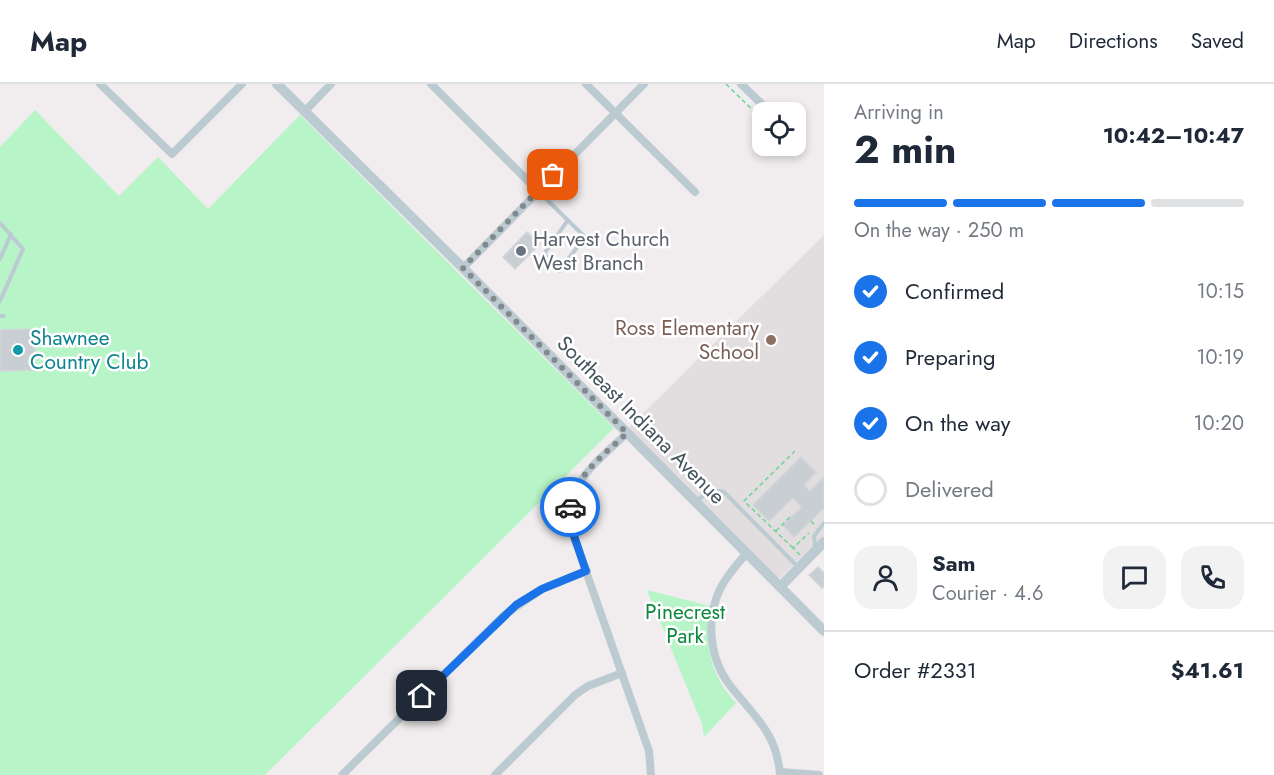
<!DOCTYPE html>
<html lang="en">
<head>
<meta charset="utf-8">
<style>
  :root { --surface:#fff; --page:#f2f2f3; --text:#1f2937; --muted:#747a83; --line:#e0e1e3; --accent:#1a73e8 }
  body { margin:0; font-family:Jost,sans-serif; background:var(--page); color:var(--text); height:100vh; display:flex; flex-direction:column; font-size:22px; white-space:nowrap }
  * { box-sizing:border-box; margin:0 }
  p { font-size:20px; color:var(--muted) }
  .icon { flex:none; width:33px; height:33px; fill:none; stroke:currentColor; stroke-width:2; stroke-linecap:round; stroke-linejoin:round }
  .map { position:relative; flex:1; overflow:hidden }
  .side { display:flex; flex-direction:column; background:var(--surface); width:450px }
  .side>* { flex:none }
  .tools { position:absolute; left:752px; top:18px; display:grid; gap:12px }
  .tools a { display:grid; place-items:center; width:54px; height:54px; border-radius:12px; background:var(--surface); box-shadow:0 3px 9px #0003; font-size:30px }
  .pin { position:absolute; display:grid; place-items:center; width:51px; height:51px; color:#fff; margin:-26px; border-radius:12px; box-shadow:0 3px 9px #0006 }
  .courier { position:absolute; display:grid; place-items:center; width:60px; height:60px; margin:-30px; border:4px solid #1a73e8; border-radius:50%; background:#fff; color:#222; box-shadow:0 2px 8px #0007 }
  .headline em { font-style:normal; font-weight:700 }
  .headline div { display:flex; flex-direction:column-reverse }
  .headline { display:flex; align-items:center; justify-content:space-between; height:102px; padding:0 30px }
  h1 { font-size:39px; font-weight:700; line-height:45px }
  .bar { display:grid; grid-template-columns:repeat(4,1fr); gap:9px 6px; align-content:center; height:72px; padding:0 30px }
  .bar i { height:8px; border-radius:4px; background:var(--line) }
  .bar .selected { background:var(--accent) }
  .bar p { grid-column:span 4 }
  .line { display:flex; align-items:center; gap:15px; padding:0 30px; border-top:2px solid var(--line) }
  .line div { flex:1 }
  .round { display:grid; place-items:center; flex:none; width:63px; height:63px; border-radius:18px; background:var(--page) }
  ol { padding:0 30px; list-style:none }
  li { display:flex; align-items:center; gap:18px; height:66px }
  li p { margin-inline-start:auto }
  li .icon { padding:6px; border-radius:50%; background:var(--accent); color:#fff; stroke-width:4 }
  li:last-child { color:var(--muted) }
  li i { width:33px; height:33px; border:3px solid var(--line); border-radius:50% }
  header { display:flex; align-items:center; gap:36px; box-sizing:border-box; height:84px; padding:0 30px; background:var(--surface); border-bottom:2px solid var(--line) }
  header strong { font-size:28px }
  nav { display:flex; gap:33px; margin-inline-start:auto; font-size:21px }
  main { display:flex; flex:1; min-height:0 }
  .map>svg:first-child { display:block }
  .education { fill:#e2dee0 }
  .green { fill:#b7f4c7 }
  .building { fill:#c9ced3; stroke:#d1d5da; stroke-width:1.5 }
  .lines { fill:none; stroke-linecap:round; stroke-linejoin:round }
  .path { stroke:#6bd694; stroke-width:1.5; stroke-dasharray:4.5 3; stroke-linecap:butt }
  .service { stroke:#bccbd2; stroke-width:4 }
  .minor { stroke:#bccbd2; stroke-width:8 }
  .tertiary { stroke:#bccbd2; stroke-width:10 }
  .done { stroke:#818a90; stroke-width:6; stroke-dasharray:0 10.8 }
  .route { stroke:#1a73e8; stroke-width:8 }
  .worship-dot { fill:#6b7280; stroke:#fff; stroke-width:2 }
  .education-dot { fill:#8d6e63; stroke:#fff; stroke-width:2 }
  .culture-dot { fill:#0f9aa8; stroke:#fff; stroke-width:2 }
  .labels { text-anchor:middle; stroke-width:5; stroke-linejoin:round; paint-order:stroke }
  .worship-label { font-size:21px; fill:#5b616d; stroke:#fff; text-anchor:start }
  .education-label { font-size:21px; fill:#785e54; stroke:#fff; text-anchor:end }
  .culture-label { font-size:21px; fill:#0d838f; stroke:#fff; text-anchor:start }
  .street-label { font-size:21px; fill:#44545d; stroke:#fff }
  .park-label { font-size:21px; fill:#0c873b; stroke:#fff }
</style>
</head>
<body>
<header>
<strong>Map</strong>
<nav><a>Map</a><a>Directions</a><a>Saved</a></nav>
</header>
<main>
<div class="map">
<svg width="824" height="691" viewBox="0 0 824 691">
  <rect width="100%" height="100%" fill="#f1edee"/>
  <path class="education" d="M824 151V452L780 494 774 491 628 344Z"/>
  <path class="green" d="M35 26 119 112 158 73 208 125 300 31 614 344 265 691H0V63Z
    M647 506 710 522C704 559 710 591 736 619L704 653 702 640Z"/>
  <path class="building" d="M527 148 540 160 515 185 503 173Z
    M35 245V286L0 287V246Z
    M801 373 816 388 804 401 810 407 824 393V424L794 453 783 441 802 423 793 414 769 437 753 421Z
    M818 483 824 489V503L822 504 809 491Z"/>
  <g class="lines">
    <path class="path" d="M726 0 762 35
      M811 437 815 441
      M776 447 790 433
      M793 464 744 417 795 367
      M800 471 793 464 809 449"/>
    <path class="service" d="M538 107 585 153 559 187 544 170 568 136
      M0 139 23 165 0 217
      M0 175 11 150
      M0 232H4
      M696 418C706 409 711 404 724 408L797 482
      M815 462 814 452 824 439"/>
    <path class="minor" d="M100 0 172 70 242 0
      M431 0 538 107
      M586 0 695 108
      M741 0 767 25
      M305 27 331 0
      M463 184 644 0
      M627 349C595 380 560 402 574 453L649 667 651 691
      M746 470C737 480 728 491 721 503 705 535 709 576 732 604 756 634 777 650 780 691
      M780 688 819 691
      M342 691 503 532 542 505 587 487
      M495 691 575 611 588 602 622 589"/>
    <path class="tertiary" d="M277 0 463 184 824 547
      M780 503 824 458"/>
  </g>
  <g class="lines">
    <path class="done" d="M553 91 463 184 627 349C605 370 575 391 570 423"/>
    <path class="route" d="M422 612 516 521 542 505 586 487 571 443 570 423"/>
  </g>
  <circle class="worship-dot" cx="521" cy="167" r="6"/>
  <circle class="education-dot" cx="771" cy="256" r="6"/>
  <circle class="culture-dot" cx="18" cy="266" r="6"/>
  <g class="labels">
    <g class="worship-label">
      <text x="533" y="162">Harvest Church<tspan x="533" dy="24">West Branch</tspan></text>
    </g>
    <g class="education-label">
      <text x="759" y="251">Ross Elementary<tspan x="759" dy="24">School</tspan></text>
    </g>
    <g class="culture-label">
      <text x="30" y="261">Shawnee<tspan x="30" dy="24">Country Club</tspan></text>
    </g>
    <g class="street-label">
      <text transform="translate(641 336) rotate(45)" y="7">Southeast Indiana Avenue</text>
    </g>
    <g class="park-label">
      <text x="685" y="535">Pinecrest<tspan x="685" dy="24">Park</tspan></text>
    </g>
  </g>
</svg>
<div class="tools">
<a><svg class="icon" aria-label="locate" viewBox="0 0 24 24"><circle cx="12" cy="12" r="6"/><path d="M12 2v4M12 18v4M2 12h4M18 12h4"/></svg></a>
</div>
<div class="pin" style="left:553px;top:91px;background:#ea580c"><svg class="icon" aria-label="bag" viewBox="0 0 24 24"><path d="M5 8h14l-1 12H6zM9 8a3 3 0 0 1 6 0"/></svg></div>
<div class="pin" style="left:422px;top:612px;background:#1f2937"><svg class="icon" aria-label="home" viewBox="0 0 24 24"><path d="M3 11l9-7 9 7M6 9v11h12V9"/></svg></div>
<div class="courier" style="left:570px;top:423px"><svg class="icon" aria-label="car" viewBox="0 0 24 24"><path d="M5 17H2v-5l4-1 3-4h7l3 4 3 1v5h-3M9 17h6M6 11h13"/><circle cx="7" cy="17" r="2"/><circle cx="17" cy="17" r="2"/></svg></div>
</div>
<section class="side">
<div class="headline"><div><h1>2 min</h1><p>Arriving in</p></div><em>10:42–10:47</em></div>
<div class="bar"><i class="selected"></i><i class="selected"></i><i class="selected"></i><i></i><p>On the way · 250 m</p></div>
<ol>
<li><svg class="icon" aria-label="check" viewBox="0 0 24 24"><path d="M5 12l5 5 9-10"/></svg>Confirmed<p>10:15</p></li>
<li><svg class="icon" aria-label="check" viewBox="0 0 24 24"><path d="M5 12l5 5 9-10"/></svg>Preparing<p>10:19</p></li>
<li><svg class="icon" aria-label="check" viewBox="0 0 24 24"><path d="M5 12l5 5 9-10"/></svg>On the way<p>10:20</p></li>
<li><i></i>Delivered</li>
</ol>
<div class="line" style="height:108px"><a class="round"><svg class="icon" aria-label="person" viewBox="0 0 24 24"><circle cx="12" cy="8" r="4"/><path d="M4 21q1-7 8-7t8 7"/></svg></a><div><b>Sam</b><p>Courier · 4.6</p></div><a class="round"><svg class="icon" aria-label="chat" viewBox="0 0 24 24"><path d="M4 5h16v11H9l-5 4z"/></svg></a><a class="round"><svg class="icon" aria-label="phone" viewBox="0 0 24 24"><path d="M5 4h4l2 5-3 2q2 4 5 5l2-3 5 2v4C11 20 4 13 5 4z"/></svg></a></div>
<div class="line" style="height:78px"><div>Order #2331</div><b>$41.61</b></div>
</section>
</main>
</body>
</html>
